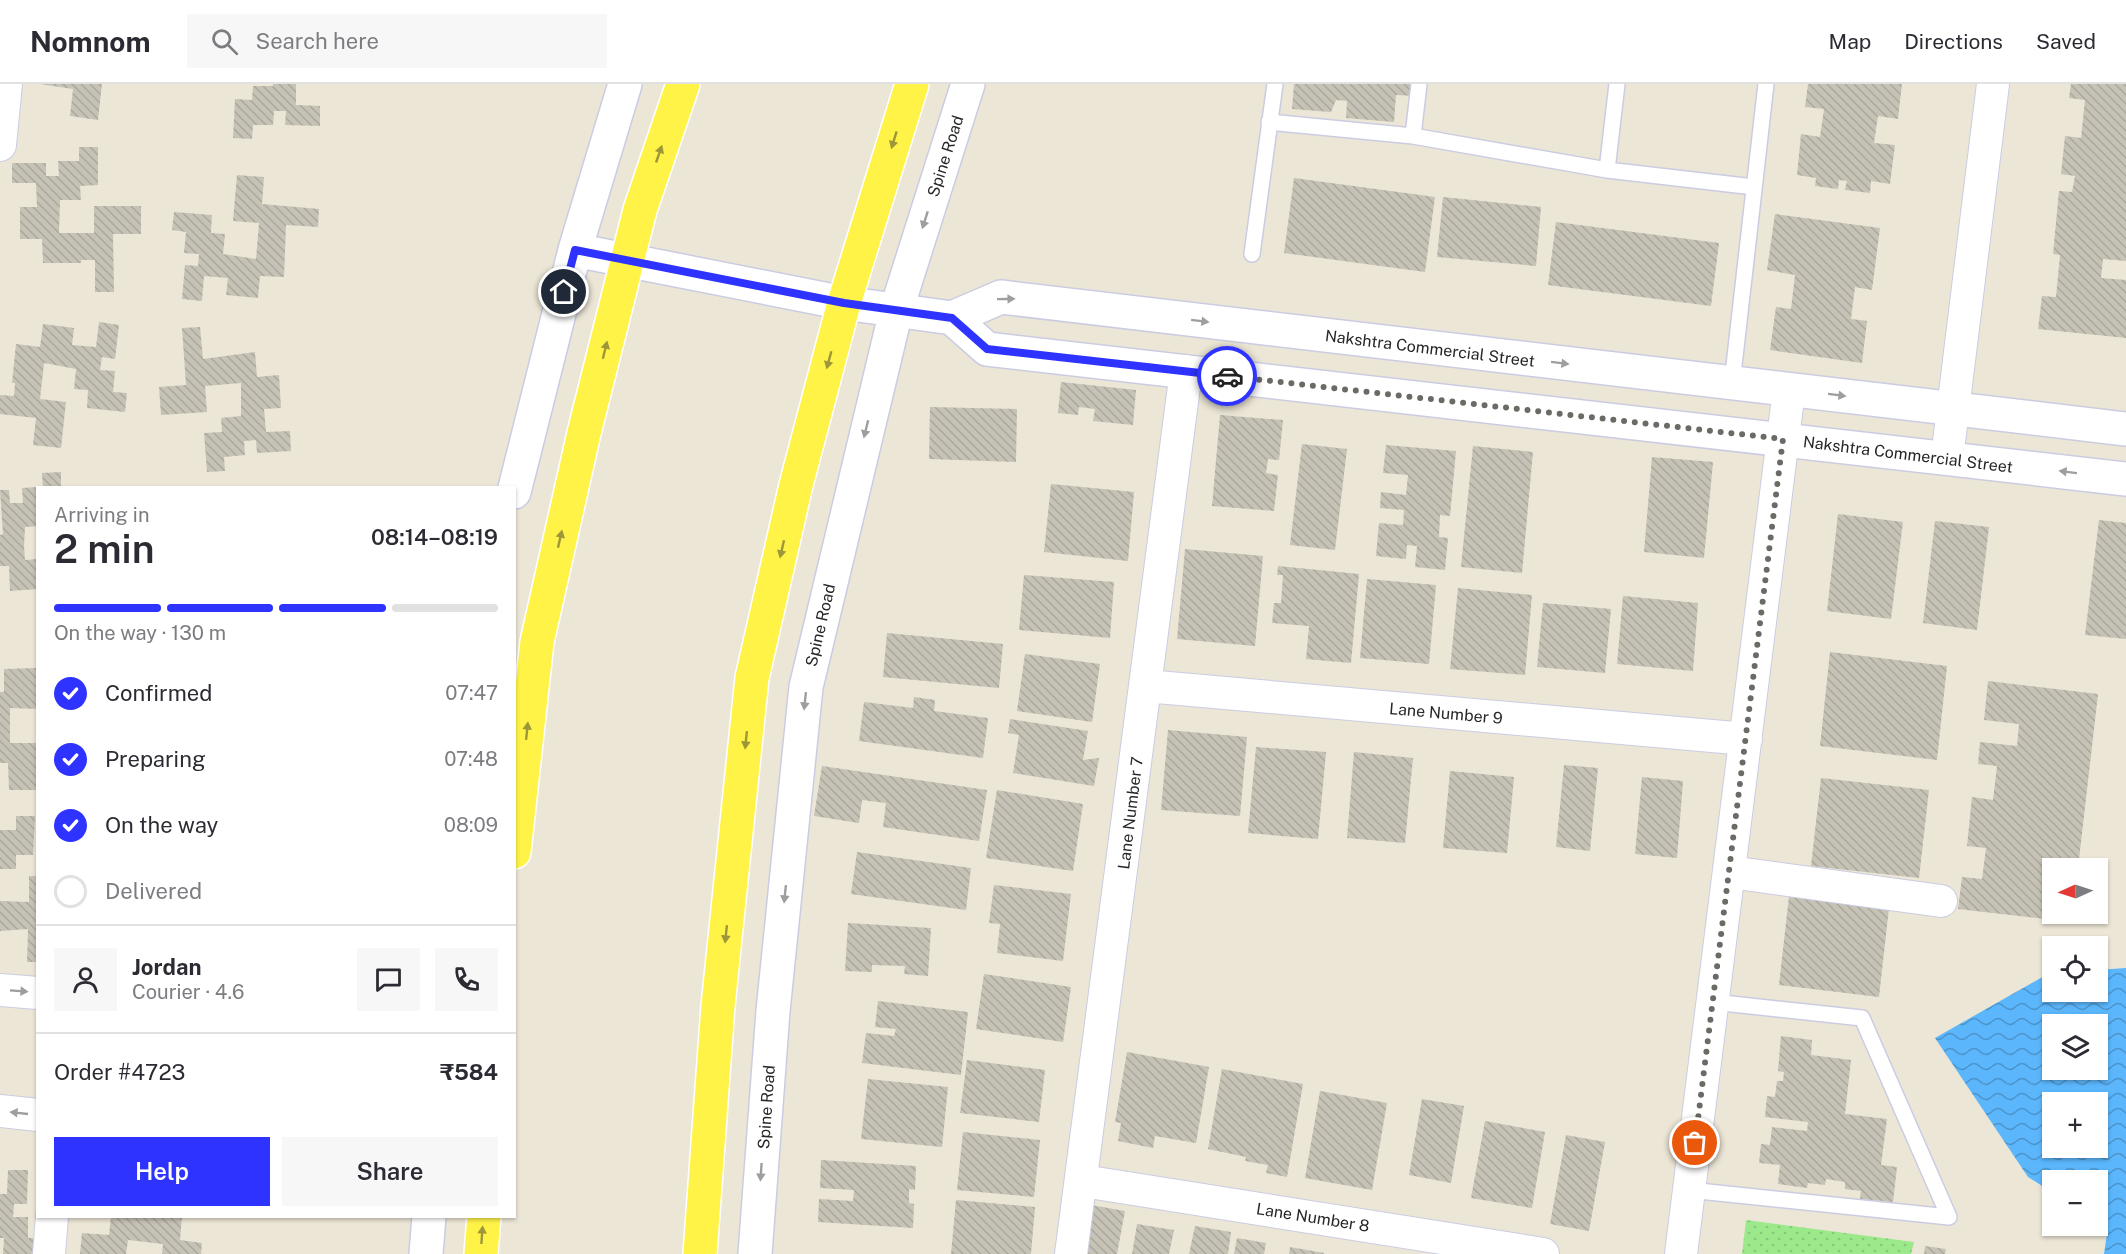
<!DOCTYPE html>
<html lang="en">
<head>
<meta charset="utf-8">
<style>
  :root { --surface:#fff; --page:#f7f7f7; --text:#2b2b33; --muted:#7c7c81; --line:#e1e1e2; --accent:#2f33ff }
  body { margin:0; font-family:"Public Sans",sans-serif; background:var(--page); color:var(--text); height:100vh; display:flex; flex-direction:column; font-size:22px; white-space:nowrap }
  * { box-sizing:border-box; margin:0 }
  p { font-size:20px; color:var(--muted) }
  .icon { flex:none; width:33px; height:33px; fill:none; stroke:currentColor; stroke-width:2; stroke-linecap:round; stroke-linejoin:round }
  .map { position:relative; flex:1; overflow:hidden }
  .panel { position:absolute; left:36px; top:402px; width:480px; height:732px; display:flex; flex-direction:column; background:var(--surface); border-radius:0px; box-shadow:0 2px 4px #0004 }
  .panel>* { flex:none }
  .needle { width:39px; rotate:267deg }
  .buttons { position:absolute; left:2042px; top:774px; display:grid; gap:12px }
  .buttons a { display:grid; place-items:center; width:66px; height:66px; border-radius:0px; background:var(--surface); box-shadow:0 2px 4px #0004; font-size:30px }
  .pin { position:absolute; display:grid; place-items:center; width:51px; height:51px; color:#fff; margin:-26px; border:3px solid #fff; border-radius:50%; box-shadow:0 2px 6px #0007 }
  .courier { position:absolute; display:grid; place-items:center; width:60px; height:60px; margin:-30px; border:4px solid #2f33ff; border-radius:50%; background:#fff; color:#222; box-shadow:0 2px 8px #0007 }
  .overview em { font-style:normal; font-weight:600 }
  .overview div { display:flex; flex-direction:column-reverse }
  .overview { display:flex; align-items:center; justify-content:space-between; height:102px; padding:0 18px }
  h1 { font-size:39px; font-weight:600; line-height:45px }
  .bar { display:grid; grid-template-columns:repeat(4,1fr); gap:9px 6px; align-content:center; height:72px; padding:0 18px }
  .bar i { height:8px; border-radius:4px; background:var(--line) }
  .bar .selected { background:var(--accent) }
  .bar p { grid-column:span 4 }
  .line { display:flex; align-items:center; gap:15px; padding:0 18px; border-top:2px solid var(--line) }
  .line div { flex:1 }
  .round { display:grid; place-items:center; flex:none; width:63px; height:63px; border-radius:0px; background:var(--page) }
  ol { padding:0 18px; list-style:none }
  li { display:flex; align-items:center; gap:18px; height:66px }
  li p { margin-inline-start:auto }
  li .icon { padding:6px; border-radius:50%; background:var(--accent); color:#fff; stroke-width:4 }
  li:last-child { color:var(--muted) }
  li i { width:33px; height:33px; border:3px solid var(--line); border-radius:50% }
  .cta { display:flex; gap:12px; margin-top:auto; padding:12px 18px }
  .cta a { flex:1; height:69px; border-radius:0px; background:var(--accent); color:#fff; font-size:24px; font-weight:600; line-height:69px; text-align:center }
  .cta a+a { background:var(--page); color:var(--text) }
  header { display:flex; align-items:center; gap:36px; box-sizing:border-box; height:84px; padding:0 30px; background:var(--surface); border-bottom:2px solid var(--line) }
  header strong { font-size:28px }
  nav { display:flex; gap:33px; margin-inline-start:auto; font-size:21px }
  .search { width:420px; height:54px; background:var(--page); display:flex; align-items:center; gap:15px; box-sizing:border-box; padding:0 21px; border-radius:0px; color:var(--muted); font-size:22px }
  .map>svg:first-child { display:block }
  .park { fill:url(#park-dots) }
  .water { fill:url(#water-waves); fill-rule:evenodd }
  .building { fill:url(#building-back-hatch) }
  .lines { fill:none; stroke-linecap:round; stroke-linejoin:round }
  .service-casing { stroke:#cbcce2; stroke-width:18 }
  .minor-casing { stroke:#cbcce2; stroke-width:34 }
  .tertiary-casing { stroke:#cbcce2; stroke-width:36 }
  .primary-casing { stroke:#fff; stroke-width:36 }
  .service { stroke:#fff; stroke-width:15 }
  .minor { stroke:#fff; stroke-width:32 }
  .tertiary { stroke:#fff; stroke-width:33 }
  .primary { stroke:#fff347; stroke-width:33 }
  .oneway { fill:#9e9739 }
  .oneway2 { fill:#9e9e9e }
  .done { stroke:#6c6a64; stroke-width:6; stroke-dasharray:0 10.8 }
  .route { stroke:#2f33ff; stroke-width:8 }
  .labels { text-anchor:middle; stroke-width:6; stroke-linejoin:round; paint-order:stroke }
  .street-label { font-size:16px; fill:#272727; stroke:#fff }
</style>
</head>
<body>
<header>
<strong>Nomnom</strong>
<div class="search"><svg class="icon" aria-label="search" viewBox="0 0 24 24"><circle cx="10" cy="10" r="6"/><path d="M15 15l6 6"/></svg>Search here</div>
<nav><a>Map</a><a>Directions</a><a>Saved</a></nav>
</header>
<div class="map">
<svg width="2126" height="1170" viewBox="0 0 2126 1170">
  <defs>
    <pattern id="park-dots" width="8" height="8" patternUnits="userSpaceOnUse" patternTransform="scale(1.5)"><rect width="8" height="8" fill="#9be98b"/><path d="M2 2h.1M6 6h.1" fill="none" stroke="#86c878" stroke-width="1.8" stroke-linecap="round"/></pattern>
    <pattern id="water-waves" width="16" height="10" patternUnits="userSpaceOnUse" patternTransform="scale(1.5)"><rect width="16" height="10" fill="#5bb6fb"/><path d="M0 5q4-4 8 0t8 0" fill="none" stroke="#4b94cb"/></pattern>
    <pattern id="building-back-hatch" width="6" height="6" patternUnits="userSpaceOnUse" patternTransform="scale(1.5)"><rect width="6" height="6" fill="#c6c2b6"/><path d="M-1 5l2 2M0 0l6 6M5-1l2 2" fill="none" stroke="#aaa79c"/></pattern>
  </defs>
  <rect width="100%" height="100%" fill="#ece6d6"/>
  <path class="park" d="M1746 1136 1914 1158 1911 1170H1742Z"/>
  <path class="water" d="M2126 884V1170H2104L2108 1143 2097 1135V1096H2052V1108L2028 1093 1935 954 2046 891 2052 890V908H2097V886ZM2052 940H2097V986H2052ZM2052 1018H2097V1064H2052Z"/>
  <path class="building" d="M40 0H102L98 36 70 32 73 5Z
    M273 0H296V21L320 22V42L285 41 286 27H274L273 41H253L252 55 233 54 235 15 252 16 253 2H273Z
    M1294 0H1416L1415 12 1396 11 1394 38 1346 34 1347 17 1336 16 1331 28 1292 25Z
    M1808 0H1902L1898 35 1878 32 1874 59 1895 61 1890 100 1871 97 1870 109 1845 106 1847 97 1839 96 1838 105 1815 102 1816 94 1797 91 1801 50 1820 53 1824 25 1805 23Z
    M2071 0H2126V177L2103 175 2101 194 2126 196V254L2038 245 2042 212 2056 213 2060 171 2053 170 2059 107 2072 108 2075 92 2061 90 2065 52 2081 54 2085 16 2069 14Z
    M79 63H98V101L80 102 81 116H60L59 149H94V122H141V150H113L114 208H95V176H81V179H43L42 155H20V123H37L36 99H12V79H46V92H59L58 77H79Z
    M237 91 264 93 262 120 319 125 318 143 286 141 284 193 260 192 258 214 226 211 228 194 204 192 202 217 182 215 185 181 198 182 199 170 184 169 186 148 172 146 174 128 212 131 211 149 225 150 223 170 256 175 259 139 233 137Z
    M1294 94 1435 113 1425 188 1284 169Z
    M1443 113 1541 123 1536 182 1437 173Z
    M1775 130 1880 144 1872 206 1855 203 1851 235 1867 237 1862 279 1770 266 1776 223 1791 225 1795 191 1767 186Z
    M1556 138 1719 159 1711 222 1548 201Z
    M99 238 119 241 115 275 102 273 100 286 115 287 113 308 127 309 125 328 87 324 88 306 74 305 76 285 44 279 40 315 66 318 61 364 33 361 36 334 0 330V311L14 312 15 299H12L16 260 40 263 43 240 74 244 72 261 96 263Z
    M200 243 203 275 255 268 257 293 279 291 281 324 264 325 266 348 290 347 291 367 257 369 256 356 244 357 245 371 224 373 225 387 207 388 204 349 222 348 221 334 241 332V299L205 302 207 328 161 331 159 303 186 301 182 244Z
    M1061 298 1136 306 1133 341 1093 337 1095 325 1079 323 1078 331 1058 329Z
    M930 323 1017 325 1016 378 929 375Z
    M1220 331 1283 336 1279 376 1268 375 1266 389 1278 391 1274 427 1212 422Z
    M1302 360 1347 365 1335 466 1290 461Z
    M1386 361 1456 367 1450 432 1440 431 1439 453 1448 454 1445 486 1415 483 1417 462 1407 461 1406 475 1376 472 1379 439 1403 441 1404 426 1380 424 1381 408 1406 411 1408 391 1383 389Z
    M1473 362 1533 368 1522 489 1461 483Z
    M1652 373 1713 378 1704 474 1644 468Z
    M61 388V404H43L42 389Z
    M1051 400 1134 408 1128 477 1044 468Z
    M38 403V442L25 443 24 462 25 476 38 475V505L10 507 9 482H0V451L3 450 0 406H9L10 419H23L22 404Z
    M1838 430 1903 438 1891 535 1827 527Z
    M2099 436 2126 439V555L2085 551Z
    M1935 437 1989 443 1977 546 1923 539Z
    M1185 465 1263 472 1255 562 1177 555Z
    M1278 482 1359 490 1351 579 1306 575 1309 542 1272 539 1274 519H1281L1283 491H1277Z
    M1024 491 1114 498 1110 554 1019 546Z
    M1367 495 1436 501 1429 580 1360 574Z
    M1458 504 1532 511 1525 591 1450 585Z
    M1623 512 1698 519 1693 587 1617 580Z
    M1543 519 1611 525 1605 589 1537 583Z
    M887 549 1003 560 999 604 883 593Z
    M1830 568 1947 582 1937 676 1820 662Z
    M1025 570 1100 580 1092 638 1017 627Z
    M36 584 38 625 10 624V659H36L37 706H9L8 679H0V608H4V585Z
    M1988 597 2098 610 2078 784H2052V830H2073L2072 838 1958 825 1962 793 1982 795 1986 764 1967 762 1972 713 1993 716 1997 682 1978 680 1980 658 2017 662 2019 640 1984 636Z
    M914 613 935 616 934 627 988 634 983 674 859 657 864 618 913 624Z
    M1010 635 1088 647 1083 676 1099 674 1094 702 1013 689 1019 651 1008 649Z
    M1168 646 1247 653 1240 732 1161 726Z
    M1256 663 1326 668 1318 755 1248 749Z
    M1354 668 1413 674 1405 759 1347 754Z
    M1564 681 1598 684 1590 767 1556 763Z
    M822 682 987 706 979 757 883 743 886 719 862 716 859 739 814 732Z
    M1450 687 1514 693 1507 769 1443 764Z
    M1642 693 1683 697 1677 774 1635 770Z
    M1821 694 1929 706 1919 794 1811 782Z
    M997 706 1083 720 1073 787 986 774Z
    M16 732H35L33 771H16V785H0V746H16Z
    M857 768 971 784 966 826 851 810Z
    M29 792H38V878H27L28 845 0 847V817L29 818Z
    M994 801 1071 810 1063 877 997 869 1000 840 989 839Z
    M1789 812 1889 824 1879 913 1779 901Z
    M848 839 931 844 928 892 904 890 905 882 872 881V888L845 887Z
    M984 890 1071 903 1063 958 976 945Z
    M878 917 968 928 961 991 862 979 866 949 894 952 896 945 875 943Z
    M1781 952 1812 956 1811 971 1851 976 1845 1030 1887 1035 1881 1081 1897 1083 1893 1118 1860 1115 1861 1107 1845 1105V1098L1826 1095 1825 1101 1808 1099 1807 1104 1778 1100 1780 1081 1759 1079 1761 1060 1770 1061 1772 1043 1807 1047 1808 1038 1765 1033 1767 1012 1775 1013 1777 997H1783L1784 988 1778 987Z
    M1127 968 1209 983 1196 1059 1155 1052 1153 1064 1118 1057 1121 1039 1115 1038Z
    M967 976 1045 986 1039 1038 960 1029Z
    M1222 985 1303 1000 1287 1093 1266 1089 1268 1081 1245 1077 1246 1073 1208 1065Z
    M868 995 948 1003 942 1063 861 1055Z
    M1320 1007 1387 1019 1372 1106 1305 1094Z
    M1422 1015 1464 1022 1451 1099 1409 1091Z
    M1485 1037 1545 1048 1532 1124 1471 1114Z
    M963 1048 1040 1056 1034 1113 957 1106Z
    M1566 1051 1605 1058 1589 1147 1550 1140Z
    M821 1076 916 1082 915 1106 909 1105V1119L914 1120 913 1144 818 1138 819 1115 853 1117 854 1106 820 1104Z
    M8 1086H28L27 1120H14L13 1133H28V1154H42V1170H3L4 1154H0V1110H7Z
    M956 1116 1035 1123 1031 1170H951Z
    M1091 1121 1125 1127 1117 1170H1082Z
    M111 1132H182L180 1156 202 1159 201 1170H162L163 1160 128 1156 126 1170H80L82 1149 109 1151Z
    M1137 1140 1174 1146 1169 1170H1132Z
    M1195 1142 1231 1148 1228 1170H1189Z
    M1237 1154 1266 1159 1264 1170H1234Z
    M1925 1162 1946 1165 1945 1170H1924Z
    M1290 1163 1324 1169V1170H1289Z"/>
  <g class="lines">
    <defs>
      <path id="service" d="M1269 38 1413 52 1607 86 1754 103
        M1413 52 1419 0
        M1607 86 1617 0
        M1252 170 1275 0
        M1732 299 1766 0
        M1689 1106 1949 1133 1862 934 1713 918"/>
      <path id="minor" d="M0 61 6 0
        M1947 374 1993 0
        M1146 602 1746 655
        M1730 788 1941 817
        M0 906 38 909
        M0 1027 38 1031
        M1083 1097 1543 1170
        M49 1170 52 1132
        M1071 1170 1186 287
        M1681 1170 1789 306"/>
      <path id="tertiary" d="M575 166 844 219 952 234 1001 213 2126 345
        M952 234 987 265 2126 395
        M514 408 575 166 625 0
        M426 1170 429 1132
        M755 1170 773 927 806 603 896 227 968 0"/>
      <path id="primary" d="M514 768 537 558 584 349 640 126 683 0
        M481 1170 484 1132
        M700 1170 718 922 752 594 796 401 844 219 912 0"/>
    </defs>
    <use href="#service" class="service-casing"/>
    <use href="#minor" class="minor-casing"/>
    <use href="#tertiary" class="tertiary-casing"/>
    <use href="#primary" class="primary-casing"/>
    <use href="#service" class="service"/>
    <use href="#minor" class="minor"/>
    <use href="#tertiary" class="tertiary"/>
    <use href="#primary" class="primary"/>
  </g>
  <defs><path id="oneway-solid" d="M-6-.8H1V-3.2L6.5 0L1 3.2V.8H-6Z" transform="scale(1.5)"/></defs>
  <g class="oneway">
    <use href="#oneway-solid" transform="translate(894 56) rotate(107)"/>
    <use href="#oneway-solid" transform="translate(659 70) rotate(-71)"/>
    <use href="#oneway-solid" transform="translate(605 266) rotate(-76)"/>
    <use href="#oneway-solid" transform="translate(829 276) rotate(105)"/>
    <use href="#oneway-solid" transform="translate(560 455) rotate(-77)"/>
    <use href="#oneway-solid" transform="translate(782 465) rotate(103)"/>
    <use href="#oneway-solid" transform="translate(527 647) rotate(-84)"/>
    <use href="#oneway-solid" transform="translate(746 656) rotate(96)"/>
    <use href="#oneway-solid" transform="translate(726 850) rotate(96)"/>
    <use href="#oneway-solid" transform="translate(482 1151) rotate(-86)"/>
  </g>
  <g class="oneway2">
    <use href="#oneway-solid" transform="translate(925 136) rotate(108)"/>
    <use href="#oneway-solid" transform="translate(1006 215) rotate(-1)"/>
    <use href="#oneway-solid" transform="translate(1200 237) rotate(7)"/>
    <use href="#oneway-solid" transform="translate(1560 279) rotate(7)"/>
    <use href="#oneway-solid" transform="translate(1837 311) rotate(7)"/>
    <use href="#oneway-solid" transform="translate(866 345) rotate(104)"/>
    <use href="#oneway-solid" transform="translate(2068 388) rotate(-173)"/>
    <use href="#oneway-solid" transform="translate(805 617) rotate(96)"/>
    <use href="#oneway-solid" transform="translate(785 810) rotate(96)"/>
    <use href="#oneway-solid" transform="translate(19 907) rotate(4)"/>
    <use href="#oneway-solid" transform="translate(19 1029) rotate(-174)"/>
    <use href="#oneway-solid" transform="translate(761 1088) rotate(94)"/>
  </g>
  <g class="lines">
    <path class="done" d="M1227 292 1783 355 1695 1059"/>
    <path class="route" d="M564 208 575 166 844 219 952 234 987 265 1227 292"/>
  </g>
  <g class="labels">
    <g class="street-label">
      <text transform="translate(945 72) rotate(-72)" y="6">Spine Road</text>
      <text transform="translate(1430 264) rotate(7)" y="6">Nakshtra Commercial Street</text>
      <text transform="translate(1908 370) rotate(7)" y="6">Nakshtra Commercial Street</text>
      <text transform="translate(820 541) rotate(-77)" y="6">Spine Road</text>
      <text transform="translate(1446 629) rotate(5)" y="6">Lane Number 9</text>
      <text transform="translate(1130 729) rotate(-83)" y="6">Lane Number 7</text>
      <text transform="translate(766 1023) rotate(-86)" y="6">Spine Road</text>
      <text transform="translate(1313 1133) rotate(9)" y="6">Lane Number 8</text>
    </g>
  </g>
</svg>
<div class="buttons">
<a><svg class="needle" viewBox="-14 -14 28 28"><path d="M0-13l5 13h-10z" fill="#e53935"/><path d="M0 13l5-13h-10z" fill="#7c7c81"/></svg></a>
<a><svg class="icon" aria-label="locate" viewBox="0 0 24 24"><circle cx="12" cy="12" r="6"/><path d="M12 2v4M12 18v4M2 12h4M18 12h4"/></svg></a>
<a><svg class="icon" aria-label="layers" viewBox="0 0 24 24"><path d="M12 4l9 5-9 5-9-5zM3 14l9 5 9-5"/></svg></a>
<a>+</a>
<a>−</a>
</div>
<div class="pin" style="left:1695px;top:1059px;background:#ea580c"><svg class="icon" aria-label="bag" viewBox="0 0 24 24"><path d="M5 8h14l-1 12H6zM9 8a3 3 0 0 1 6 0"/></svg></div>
<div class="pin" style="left:564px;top:208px;background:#1f2937"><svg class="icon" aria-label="home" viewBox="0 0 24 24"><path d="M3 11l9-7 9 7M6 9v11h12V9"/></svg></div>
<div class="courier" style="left:1227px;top:292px"><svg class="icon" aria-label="car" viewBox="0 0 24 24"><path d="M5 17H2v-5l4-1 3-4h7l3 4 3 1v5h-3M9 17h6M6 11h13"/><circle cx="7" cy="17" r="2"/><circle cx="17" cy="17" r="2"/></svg></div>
<section class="panel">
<div class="overview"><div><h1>2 min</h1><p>Arriving in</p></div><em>08:14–08:19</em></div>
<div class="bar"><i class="selected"></i><i class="selected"></i><i class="selected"></i><i></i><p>On the way · 130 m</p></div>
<ol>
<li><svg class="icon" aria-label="check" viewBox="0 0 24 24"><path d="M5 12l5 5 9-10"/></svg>Confirmed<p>07:47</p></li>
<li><svg class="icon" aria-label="check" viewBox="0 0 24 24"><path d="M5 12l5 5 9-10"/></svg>Preparing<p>07:48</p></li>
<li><svg class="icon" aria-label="check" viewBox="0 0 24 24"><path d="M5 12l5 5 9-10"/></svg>On the way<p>08:09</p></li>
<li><i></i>Delivered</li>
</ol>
<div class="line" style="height:108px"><a class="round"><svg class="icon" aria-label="person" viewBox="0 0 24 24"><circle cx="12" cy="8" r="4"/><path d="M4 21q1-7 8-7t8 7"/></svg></a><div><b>Jordan</b><p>Courier · 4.6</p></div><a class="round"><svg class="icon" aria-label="chat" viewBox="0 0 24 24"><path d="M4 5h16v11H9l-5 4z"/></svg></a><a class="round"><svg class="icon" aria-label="phone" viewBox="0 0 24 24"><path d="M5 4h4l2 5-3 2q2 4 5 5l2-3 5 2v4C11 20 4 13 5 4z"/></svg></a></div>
<div class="line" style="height:78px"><div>Order #4723</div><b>₹584</b></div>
<div class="cta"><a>Help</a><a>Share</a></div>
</section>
</div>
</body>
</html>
